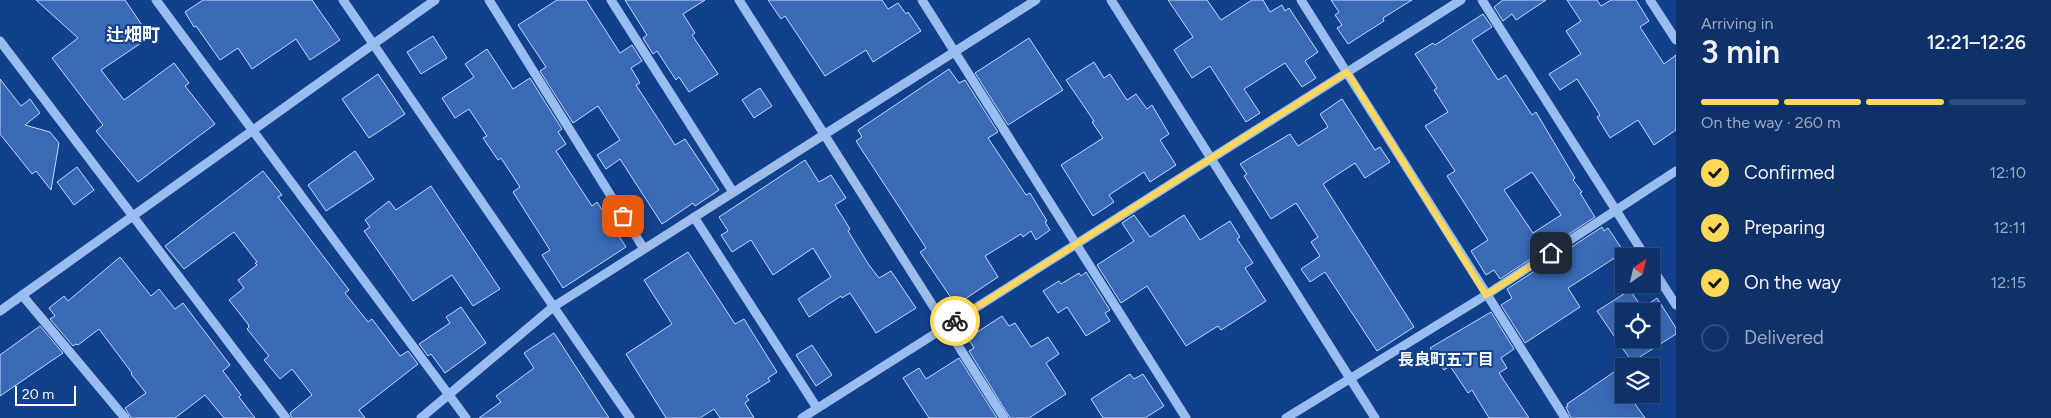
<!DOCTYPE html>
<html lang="en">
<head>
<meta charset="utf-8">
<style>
  :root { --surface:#0e3169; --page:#17396f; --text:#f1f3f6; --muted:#9ba9c0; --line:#2e4c7d; --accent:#ffd85a }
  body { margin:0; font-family:Figtree,"Noto Sans JP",sans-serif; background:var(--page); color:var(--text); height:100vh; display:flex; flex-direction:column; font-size:19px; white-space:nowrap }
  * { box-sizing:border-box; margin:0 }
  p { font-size:16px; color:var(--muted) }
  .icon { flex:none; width:28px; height:28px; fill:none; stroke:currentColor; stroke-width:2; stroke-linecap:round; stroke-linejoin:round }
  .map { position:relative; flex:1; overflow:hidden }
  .details { display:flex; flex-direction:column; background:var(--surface); width:375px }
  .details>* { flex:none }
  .needle { width:32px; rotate:34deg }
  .tools { position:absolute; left:1615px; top:248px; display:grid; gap:10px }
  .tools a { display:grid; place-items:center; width:45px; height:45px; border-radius:0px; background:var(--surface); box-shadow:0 5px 20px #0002,0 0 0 1px var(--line); font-size:25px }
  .scale { position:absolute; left:15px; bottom:12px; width:61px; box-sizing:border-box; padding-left:5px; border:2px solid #fff; border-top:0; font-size:14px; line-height:18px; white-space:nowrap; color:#fff; -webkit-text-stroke:4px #12418c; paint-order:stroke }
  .pin { position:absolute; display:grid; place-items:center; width:42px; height:42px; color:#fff; margin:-21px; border-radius:10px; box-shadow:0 2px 8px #0006 }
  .courier { position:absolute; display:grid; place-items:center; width:50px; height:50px; margin:-25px; border:4px solid #ffd85a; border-radius:50%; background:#fff; color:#222; box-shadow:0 1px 6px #0007 }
  .head em { font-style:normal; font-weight:600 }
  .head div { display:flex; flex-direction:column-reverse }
  .head { display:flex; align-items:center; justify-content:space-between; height:85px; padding:0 25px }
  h1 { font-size:32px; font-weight:600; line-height:38px }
  .bar { display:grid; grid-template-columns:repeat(4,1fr); gap:8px 5px; align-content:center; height:60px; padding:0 25px }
  .bar i { height:6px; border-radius:4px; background:var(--line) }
  .bar .current { background:var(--accent) }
  .bar p { grid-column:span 4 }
  ol { padding:0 25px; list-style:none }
  li { display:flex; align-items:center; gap:15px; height:55px }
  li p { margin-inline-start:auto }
  li .icon { padding:5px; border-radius:50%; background:var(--accent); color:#111; stroke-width:4 }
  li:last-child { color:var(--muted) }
  li i { width:28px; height:28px; border:2px solid var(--line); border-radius:50% }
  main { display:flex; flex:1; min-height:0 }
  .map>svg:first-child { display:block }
  .building { fill:#3a6ab6; stroke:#c1d8fc; fill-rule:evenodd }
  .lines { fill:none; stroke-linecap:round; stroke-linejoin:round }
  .minor { stroke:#9abdf1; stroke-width:9 }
  .done { stroke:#acbcd7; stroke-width:5; stroke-dasharray:0 9 }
  .route { stroke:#ffd85a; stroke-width:6 }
  .labels { text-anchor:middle; stroke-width:4; stroke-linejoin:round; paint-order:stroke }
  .neighbourhood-label { font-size:16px; font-weight:bold; fill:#fff; stroke:#12418c }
  .quarter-label { font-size:18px; font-weight:bold; fill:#fff; stroke:#12418c }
</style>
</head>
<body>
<main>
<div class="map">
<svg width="1676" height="418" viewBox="0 0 1676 418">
  <rect width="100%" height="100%" fill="#12418c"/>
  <path class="building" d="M36 0H125L150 37 101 70 124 100 174 63 189 83 185 86 215 124 138 182 96 131 103 125 52 58 78 38Z
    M203 0H312L340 40 310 60 296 39 252 69 238 48 220 60 196 26 194 27 185 12Z
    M557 0H586L620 53 632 45 642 61 631 68 640 83 636 85 675 145 685 139 719 190 695 206 693 203 662 224 620 159 606 169 597 155 620 140 598 106 573 123 540 71 546 67 518 25Z
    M625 0H705L683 14 695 33 692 35 718 74 689 92 679 77 676 80 657 51 653 54 643 38 647 35Z
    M768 0H882L888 9 898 3 906 14 908 12 921 31 873 62 866 50 825 76 785 16 781 19Z
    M1168 0H1207L1221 20 1252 0H1263L1270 12 1282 5 1285 11 1289 8 1318 52 1305 61 1316 78 1302 87 1285 63 1244 89 1260 113 1246 122 1210 66 1192 78 1174 50 1193 37Z
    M1331 0H1412L1383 18 1384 21 1348 44 1337 28 1342 25 1335 15 1339 12Z
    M1503 0H1546L1516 20 1512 14 1503 21 1494 7Z
    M1567 0H1597L1601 6 1611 0H1636L1649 21 1640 27 1664 64 1676 55V130L1654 145 1638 120 1610 138 1597 117 1600 115 1577 79 1560 90 1549 74 1581 54 1566 31 1581 21Z
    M1483 14 1492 27 1472 40 1498 80 1506 75 1532 115 1536 112 1575 178 1573 180 1582 192 1580 193 1595 217 1500 279 1494 270 1486 275 1471 251 1488 240 1447 176 1455 171 1425 126 1448 112 1434 90 1437 88 1415 54 1433 43 1435 45ZM1532 172 1561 215 1533 233 1504 190Z
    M433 36 447 58 421 74 407 52Z
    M1029 38 1063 90 1008 125 975 73Z
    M487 49 513 89 530 78 562 129 558 132 566 144 556 151 592 206 597 202 626 247 563 288 542 255 550 250 513 192 520 187 501 158 498 160 483 138 487 136 469 109 455 118 442 98 474 77 465 64Z
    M1094 62 1104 78 1110 74 1127 100 1136 94 1147 109 1152 105 1169 134 1160 140 1176 165 1150 182 1144 172 1109 195 1114 202 1093 216 1061 165 1103 138 1092 122 1094 121 1066 80Z
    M949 69 959 83 965 80 998 132 988 138 1026 195 1030 193 1047 221 1045 222 1050 230 1036 240 1031 231 1023 237 1021 234 985 256 998 277 956 305 920 252 926 248 856 141 862 137 858 130Z
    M378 74 405 114 369 138 342 99Z
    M0 79 21 106 30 99 40 113 25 125 50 132 59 143 51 190 36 171 32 174 0 134Z
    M760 88 772 106 754 118 742 100Z
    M1342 99 1375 150 1380 147 1390 162 1365 178 1355 163 1323 184 1414 327 1377 351 1325 272 1310 282 1301 269 1320 256 1311 242 1318 237 1296 203 1271 219 1244 176 1247 174 1240 164 1290 134 1298 146 1328 127 1320 114Z
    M355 151 374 179 326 211 308 185Z
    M805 160 819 182 831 175 846 198 835 205 850 229 848 231 869 265 879 278 891 271 916 308 876 333 850 293 842 298 841 296 809 317 798 299 831 277 813 248 773 275 751 240 732 252 721 235 728 231 719 217Z
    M77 167 94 190 74 205 57 182Z
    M263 171 282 195 278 197 349 290 345 293 368 322 372 319 400 356 408 351 418 364 359 410 365 418H292L290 413 312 395 292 369 280 379 264 360 269 356 247 329 249 327 248 324 229 300 244 288 238 280 257 265 255 263 257 262 234 232 184 269 165 246Z
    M431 186 500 289 473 306 452 275 413 301 364 231 370 227 365 220 389 201 396 210Z
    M1134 215 1150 237 1184 215 1200 240 1230 221 1240 237 1237 239 1253 263 1245 268 1266 301 1221 330 1218 326 1186 346 1147 286 1121 303 1097 265 1134 241 1122 223Z
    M1602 227 1604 231 1608 228 1624 252 1568 288 1580 307 1525 343 1501 305 1512 298 1507 289Z
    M688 252 735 324 744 319 777 372 768 378 770 381 746 396 749 400 745 403 754 418H720L714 409 700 418H666L626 354 672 324 644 280Z
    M120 257 151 296 159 289 175 309 183 303 230 365 223 371 241 395 239 397 255 418H224L205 395 175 418H131L125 408 146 393 131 374 132 373 99 329 78 345 76 344 73 346 50 319 55 316 49 308 64 296 68 301Z
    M1086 272 1110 310 1105 313 1110 321 1086 336 1067 307 1058 313 1043 291 1059 281 1061 284 1079 273 1081 276Z
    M1630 290 1642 308 1657 298 1676 328V334L1632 362 1597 311ZM1624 311H1651V339H1624Z
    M461 307 486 343 445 373 431 354 428 356 419 344 450 323 446 317Z
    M1491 312 1514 349 1501 358 1507 368 1499 373 1529 418H1489L1472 390 1468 393 1450 366 1444 370 1430 348Z
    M1002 316 1009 326 1015 323 1031 347 1048 337 1059 354 1046 363 1066 394 1029 418H1010L969 351 974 348 968 338Z
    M40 326 63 353 0 396V355Z
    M554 333 609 418H479L501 402 496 396 534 368 524 353Z
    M812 345 832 375 816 386 796 355Z
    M959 358 997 418H929L903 378 919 368 926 379Z
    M1614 372 1624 387V394H1628L1645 418H1571L1566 407 1568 406 1567 404Z
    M1130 374 1134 379 1143 374 1164 406 1145 418H1103L1091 399Z"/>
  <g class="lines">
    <path class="minor" d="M156 0 466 418
      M343 0 630 418
      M489 0 644 249
      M611 0 733 192
      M739 0 1004 418
      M922 0 1186 418
      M1111 0 1375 418
      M1301 0 1565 418
      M1482 0 1645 256
      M1650 0 1676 40
      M0 41 286 418
      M694 217 817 408
      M1651 266 1676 305
      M22 295 125 418
      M0 311 435 0
      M421 418 553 307 1036 0
      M802 418 1461 0
      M1286 418 1486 295 1676 171"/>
  </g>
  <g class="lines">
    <path class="done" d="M623 216 644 249 824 134 947 326 955 321"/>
    <path class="route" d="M955 321 1347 72 1486 295 1551 253"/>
  </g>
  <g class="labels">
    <g class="neighbourhood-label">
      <text x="1446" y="365">長良町五丁目</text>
    </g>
    <g class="quarter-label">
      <text x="133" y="41">辻畑町</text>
    </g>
  </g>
</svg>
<div class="tools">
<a><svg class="needle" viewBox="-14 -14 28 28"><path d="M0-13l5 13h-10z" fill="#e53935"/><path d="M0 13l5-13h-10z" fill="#9ba9c0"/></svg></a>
<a><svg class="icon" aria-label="locate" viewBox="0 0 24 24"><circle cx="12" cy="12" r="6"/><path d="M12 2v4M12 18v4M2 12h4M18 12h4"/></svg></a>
<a><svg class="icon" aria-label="layers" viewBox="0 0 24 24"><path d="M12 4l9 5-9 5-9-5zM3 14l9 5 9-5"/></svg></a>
</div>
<div class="scale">20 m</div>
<div class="pin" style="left:623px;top:216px;background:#ea580c"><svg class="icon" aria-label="bag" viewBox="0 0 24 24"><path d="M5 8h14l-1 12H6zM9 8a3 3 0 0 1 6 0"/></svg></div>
<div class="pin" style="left:1551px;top:253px;background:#1f2937"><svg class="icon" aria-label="home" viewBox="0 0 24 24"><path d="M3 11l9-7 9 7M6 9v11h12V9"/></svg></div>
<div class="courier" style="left:955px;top:321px"><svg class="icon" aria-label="bike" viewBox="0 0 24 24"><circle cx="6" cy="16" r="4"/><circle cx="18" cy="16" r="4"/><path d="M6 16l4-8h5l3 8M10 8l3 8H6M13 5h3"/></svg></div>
</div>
<section class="details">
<div class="head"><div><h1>3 min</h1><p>Arriving in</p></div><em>12:21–12:26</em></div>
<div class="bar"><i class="current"></i><i class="current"></i><i class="current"></i><i></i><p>On the way · 260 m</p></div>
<ol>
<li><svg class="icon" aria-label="check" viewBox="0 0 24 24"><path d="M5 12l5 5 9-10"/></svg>Confirmed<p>12:10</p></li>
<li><svg class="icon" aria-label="check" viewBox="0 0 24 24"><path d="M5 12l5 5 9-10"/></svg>Preparing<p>12:11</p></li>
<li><svg class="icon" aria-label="check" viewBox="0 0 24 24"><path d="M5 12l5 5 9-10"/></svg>On the way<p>12:15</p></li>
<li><i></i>Delivered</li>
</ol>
</section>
</main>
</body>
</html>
